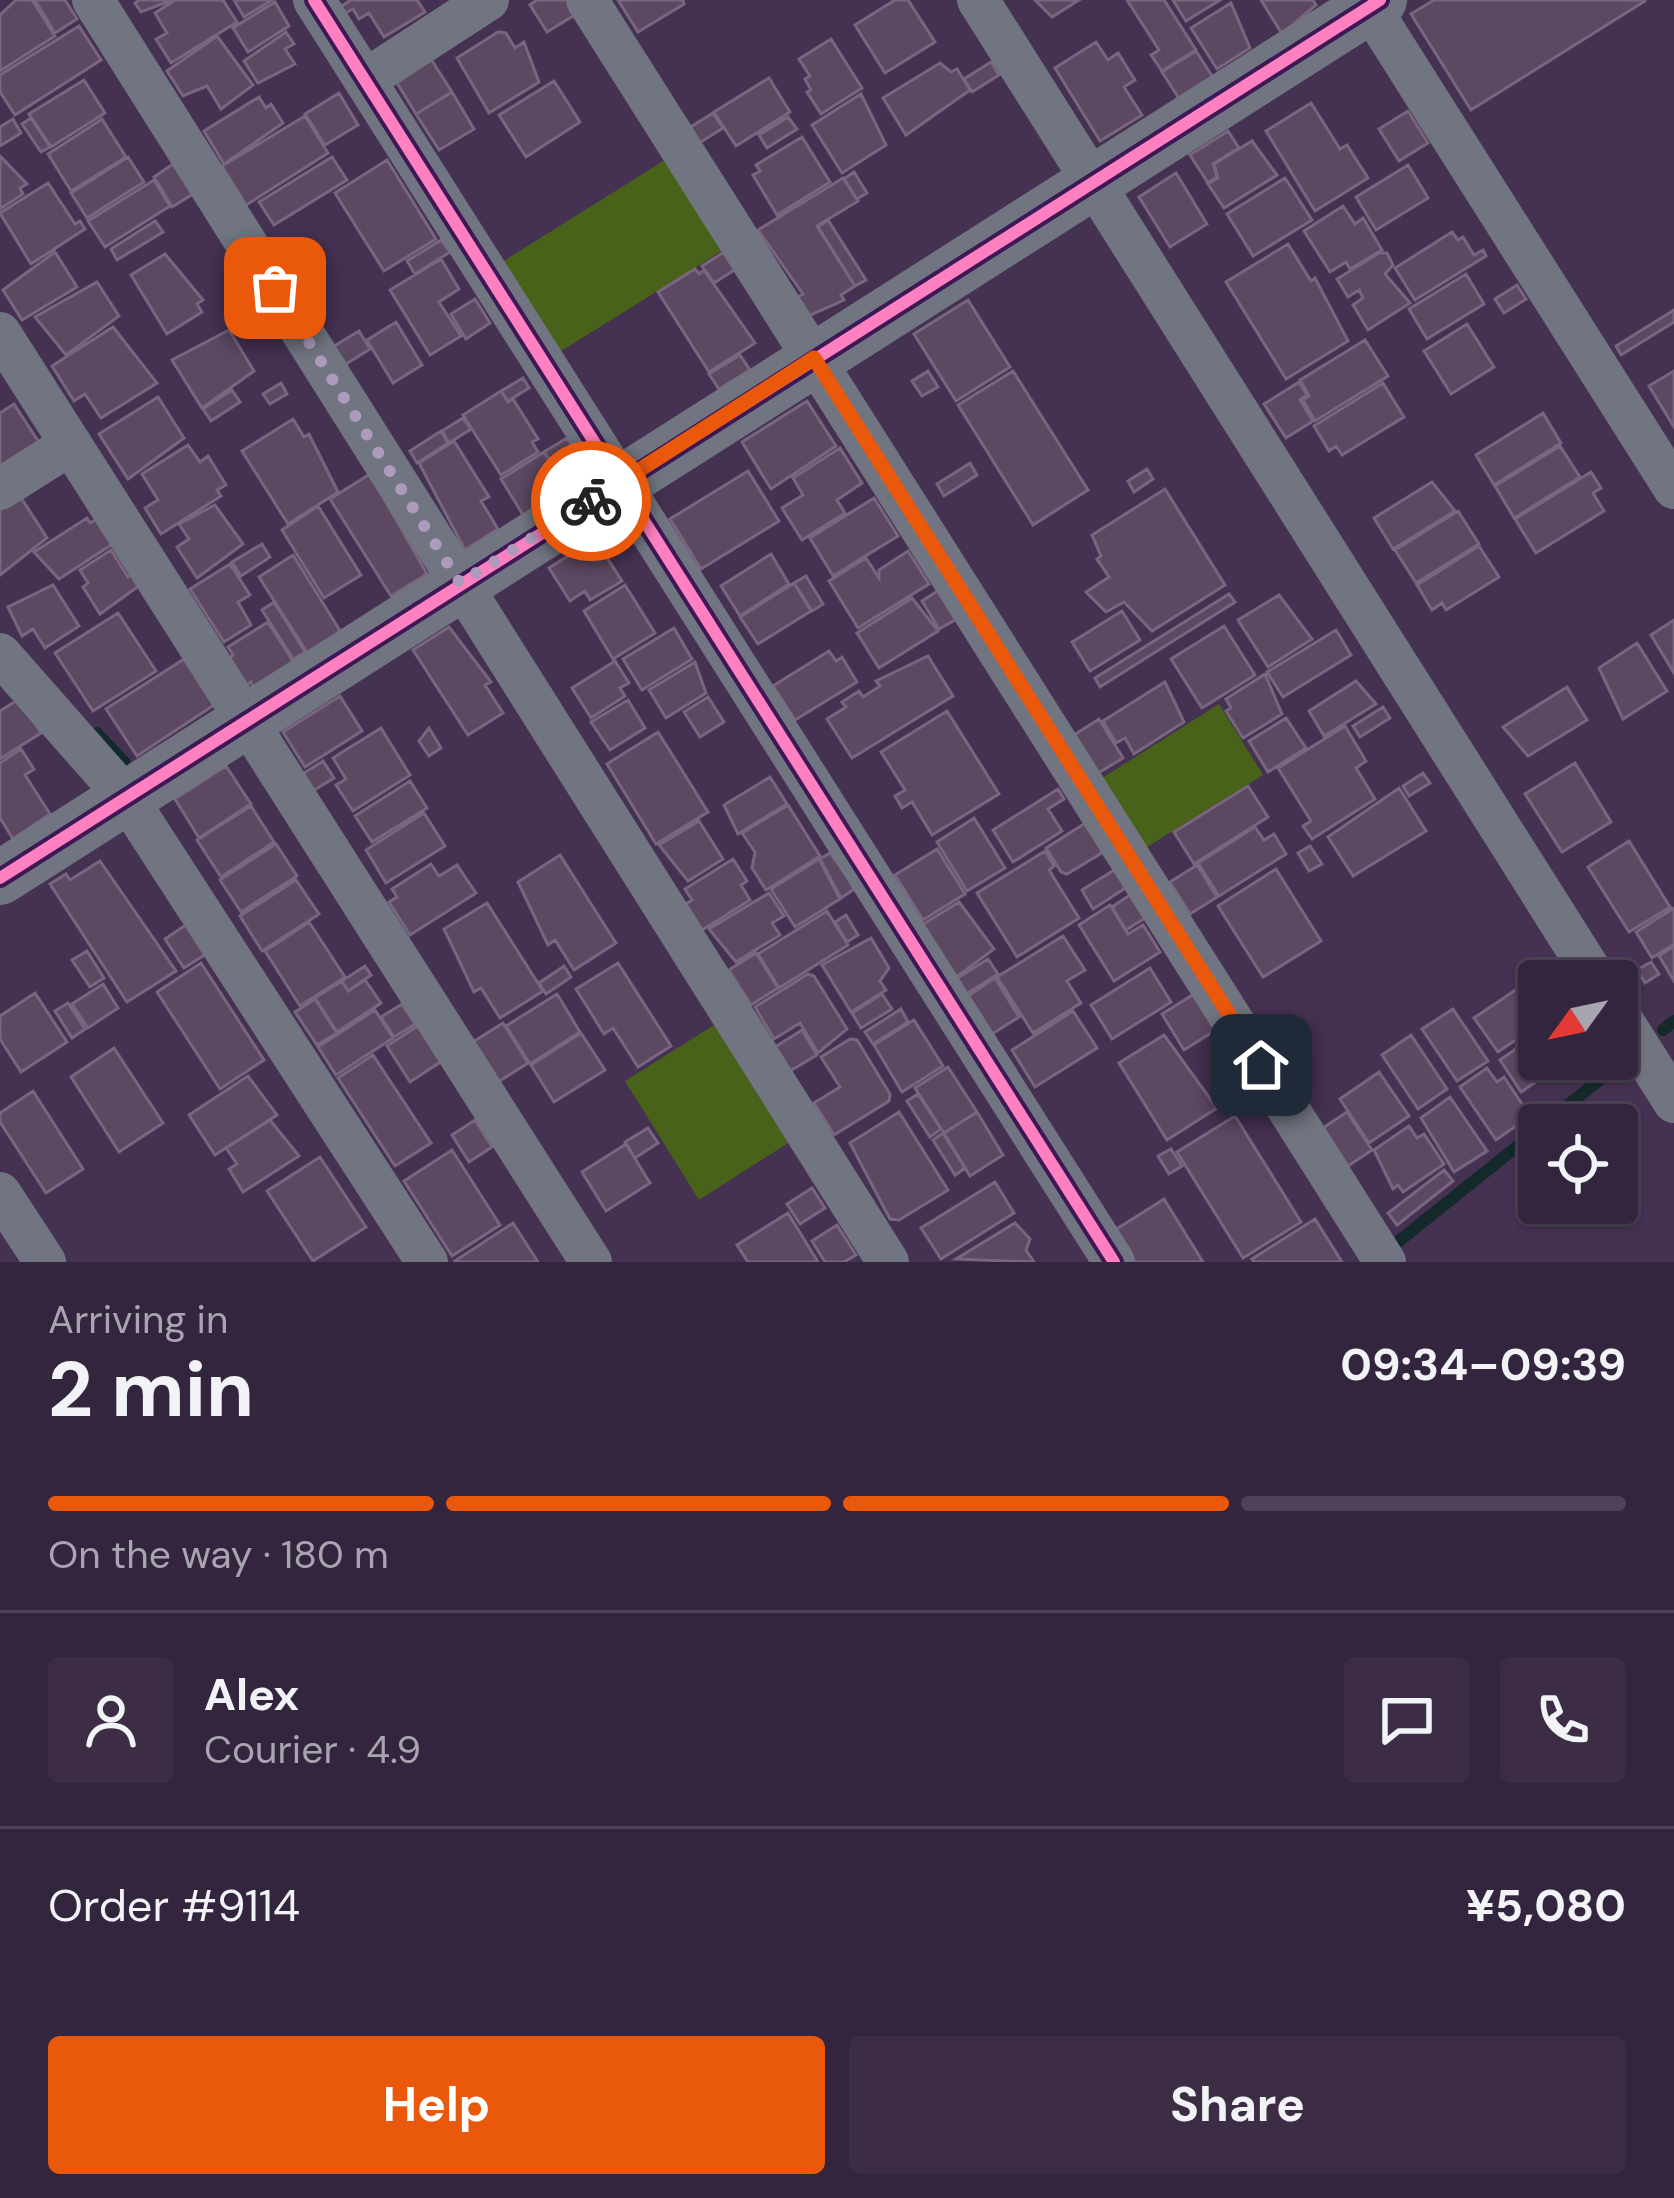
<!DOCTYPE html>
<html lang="en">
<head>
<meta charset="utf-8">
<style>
  :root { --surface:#34253e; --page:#3c2d45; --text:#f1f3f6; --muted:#a9a5b0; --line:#4e4258; --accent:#ea580c }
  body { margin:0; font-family:"DM Sans",sans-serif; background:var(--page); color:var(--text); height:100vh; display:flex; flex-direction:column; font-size:45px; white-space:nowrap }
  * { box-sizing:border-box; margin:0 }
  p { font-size:39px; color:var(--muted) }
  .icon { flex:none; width:66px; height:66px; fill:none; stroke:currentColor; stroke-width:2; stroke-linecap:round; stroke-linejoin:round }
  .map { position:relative; height:1262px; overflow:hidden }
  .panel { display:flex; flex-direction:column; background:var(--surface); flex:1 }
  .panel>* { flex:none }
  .needle { width:78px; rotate:237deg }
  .tools { position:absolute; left:1518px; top:960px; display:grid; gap:24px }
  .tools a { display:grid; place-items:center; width:120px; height:120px; border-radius:12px; background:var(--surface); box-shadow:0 3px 9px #0004,0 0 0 3px var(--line); font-size:60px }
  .pin { position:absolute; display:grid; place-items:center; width:102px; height:102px; color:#fff; margin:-51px; border-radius:24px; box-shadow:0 6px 18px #0006 }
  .courier { position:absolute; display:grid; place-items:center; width:120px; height:120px; margin:-60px; border:9px solid #ea580c; border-radius:50%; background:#fff; color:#222; box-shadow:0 3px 15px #0007 }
  .overview em { font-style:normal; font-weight:700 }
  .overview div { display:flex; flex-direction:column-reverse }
  .overview { display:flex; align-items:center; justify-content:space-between; height:204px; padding:0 48px }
  h1 { font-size:78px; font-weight:700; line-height:90px }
  .bar { display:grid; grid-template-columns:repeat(4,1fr); gap:18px 12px; align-content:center; height:144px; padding:0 48px }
  .bar i { height:15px; border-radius:9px; background:var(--line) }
  .bar .selected { background:var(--accent) }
  .bar p { grid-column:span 4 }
  .line { display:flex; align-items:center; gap:30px; padding:0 48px; border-top:3px solid var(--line) }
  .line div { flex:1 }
  .round { display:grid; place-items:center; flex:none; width:126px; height:126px; border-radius:12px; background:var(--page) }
  .button { display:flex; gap:24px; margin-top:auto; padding:24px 48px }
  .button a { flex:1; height:138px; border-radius:12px; background:var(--accent); color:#fff; font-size:48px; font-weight:700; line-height:138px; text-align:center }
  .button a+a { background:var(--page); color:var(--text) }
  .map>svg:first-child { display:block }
  .green { fill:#496219 }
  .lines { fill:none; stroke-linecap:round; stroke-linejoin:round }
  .stream { stroke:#13292a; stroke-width:12 }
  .building { fill:#5c4861; stroke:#79657f; stroke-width:3 }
  .minor { stroke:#707581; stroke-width:42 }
  .tertiary { stroke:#707581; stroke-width:54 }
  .cycleway-casing { stroke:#3c1954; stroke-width:20 }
  .cycleway { stroke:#ff80c0; stroke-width:12 }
  .done { stroke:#ad9abd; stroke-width:12; stroke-dasharray:0 21.6 }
  .route { stroke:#ea580c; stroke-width:15 }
</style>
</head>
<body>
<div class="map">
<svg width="1674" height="1262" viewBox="0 0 1674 1262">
  <rect width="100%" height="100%" fill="#453152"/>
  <path class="green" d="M668 158 725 249 558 353 502 262Z
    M1219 704 1263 775 1142 850 1099 780Z
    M714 1025 788 1143 699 1200 625 1081Z"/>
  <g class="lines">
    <path class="stream" d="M97 733 125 763
      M1663 1030 1674 1021
      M1543 1125 1623 1061
      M1399 1241 1539 1129"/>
  </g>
  <path class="building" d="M16 0H32L55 36 0 71V15Z
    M35 0H65L77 19 55 33Z
    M139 0H172L141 12 135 3Z
    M175 0H223L237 22 171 63 156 39 167 33 155 13Z
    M234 0H272L244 17Z
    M351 0H417L425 12 384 37 369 13 359 19 353 9 344 14 340 7Z
    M537 0H570L578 13 547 32 530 5Z
    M618 0H683L684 4 638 32Z
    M895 0H908L935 42 885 73 855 25Z
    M1035 0H1079L1052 17Z
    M1127 0H1164L1196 50 1162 71 1151 55 1159 50Z
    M1173 0H1220L1186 21Z
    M1261 0H1313L1316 5 1282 34Z
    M1434 0H1645V1L1471 110 1411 14Z
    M275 2 289 26 248 52 233 28Z
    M1231 3 1250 48 1217 69 1191 28Z
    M79 26 101 60 15 115 0 92V75Z
    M286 32 294 44 285 49 295 64 258 83 244 61Z
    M498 32 506 33 515 48 524 42 539 82 489 113 457 58Z
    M217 36 253 85 221 109 207 86 183 96 167 71Z
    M831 39 862 88 821 114 807 92 811 90 805 79 810 76 799 59Z
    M1096 42 1108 60 1118 53 1135 80 1124 87 1142 115 1100 141 1055 68Z
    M1196 51 1214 79 1180 100 1162 72Z
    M429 56 452 92 416 114 394 78Z
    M991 62 999 75 972 92 964 79Z
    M940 63 951 72 957 69 970 90 906 135 883 98Z
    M769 78 790 112 736 146 714 112Z
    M84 80 105 113 51 147 29 114Z
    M554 81 580 122 526 157 499 115Z
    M452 92 474 129 439 150 416 114Z
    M339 93 358 125 325 145 305 114Z
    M861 94 886 145 842 173 812 125Z
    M259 97 266 108 271 104 283 123 224 164 204 131Z
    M1311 103 1340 149 1347 145 1368 178 1315 211 1266 131Z
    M1408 111 1428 143 1399 161 1379 129Z
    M713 113 723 128 699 143 689 128Z
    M305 116 328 153 246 205 222 166Z
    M788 117 797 129 767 148 759 135Z
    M31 118 50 147 41 152 22 124Z
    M13 119 21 133 0 146V127Z
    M102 119 126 157 71 191 48 154Z
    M1228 131 1239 148 1213 164 1217 177 1208 183 1190 155Z
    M802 137 830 182 777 215 753 175 760 171 756 165Z
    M1252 141 1277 175 1224 208 1208 184 1218 178 1214 164Z
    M0 156 27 184 20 188 23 194 0 209Z
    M128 157 144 182 87 218 71 193Z
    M332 157 347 180 274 225 259 202Z
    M387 160 436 239 384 271 335 193Z
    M173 164 193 194 172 207 154 177Z
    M1408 165 1428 198 1376 230 1356 197Z
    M854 172 867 193 857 199 844 179Z
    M1176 173 1207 224 1170 247 1139 197Z
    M843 178 858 201 817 226 855 286 841 295 844 300 808 316 796 298 803 294 758 230Z
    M1285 178 1312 220 1253 256 1227 214Z
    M154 180 170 206 105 247 88 221Z
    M48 183 75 224 80 221 85 229 31 264 0 213Z
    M1343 206 1355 224 1363 218 1382 250 1350 269 1346 262 1330 272 1304 231Z
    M828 220 866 280 855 286 818 227Z
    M155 221 163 232 117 260 111 249Z
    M1452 232 1458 240 1463 237 1474 255 1483 250 1486 256 1415 300 1395 268Z
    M441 240 450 252 415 274 407 261Z
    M1288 244 1311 281 1315 278 1348 341 1286 379 1226 282Z
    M729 249 739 267 714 283 702 266Z
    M55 252 77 287 22 320 3 290Z
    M1379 253H1387L1393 265 1385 274 1410 303 1368 330 1353 305 1363 298 1359 290 1348 297 1337 279Z
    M165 254 203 300 197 304 202 312 167 334 131 275Z
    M441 259 459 289 439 302 461 336 430 355 390 290Z
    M695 269 699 274 704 270 755 343 709 372 658 292Z
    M1466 274 1484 304 1427 339 1409 309Z
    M97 282 119 316 66 355 35 317Z
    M1517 285 1526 299 1504 313 1495 299Z
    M475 299 490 323 466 339 451 314Z
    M968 300 1010 367 956 401 914 334Z
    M1674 310V322L1621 355 1616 346Z
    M396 322 422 365 393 383 367 340Z
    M1467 324 1494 367 1451 394 1424 351Z
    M113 327 157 383 101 418 85 394 74 401 52 366Z
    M229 330 254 371 202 408 172 360Z
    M359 331 370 349 343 366 331 348Z
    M1365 340 1388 376 1315 421 1303 400 1309 396 1300 380Z
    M740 355 750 370 719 389 709 374Z
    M928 371 938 387 922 396 912 381Z
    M1013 371 1088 490 1033 525 958 405Z
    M1674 371V427L1649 386Z
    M523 378 529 388 508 401 501 391Z
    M1299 382 1307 395 1300 400 1313 421 1286 438 1264 404Z
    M281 383 287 394 270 404 263 394Z
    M1383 383 1404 417 1342 455 1336 446 1329 451 1314 426Z
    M232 390 240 402 211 421 203 409Z
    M501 391 508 402 513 399 538 439 532 442 538 452 501 475 463 415Z
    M158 397 184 438 128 479 99 434Z
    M807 401 836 446 771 489 742 442Z
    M14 404 40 444 0 470V413Z
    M1543 413 1561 443 1494 485 1476 455Z
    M463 418 471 429 449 443 442 431Z
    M293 419 304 437 309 434 338 492 288 524 242 451Z
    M441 431 448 443 417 463 410 451Z
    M567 438 576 453 554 466 544 452Z
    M454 441 489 497 481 501 498 529 465 550 419 463Z
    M188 445 200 462 208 456 226 485 217 490 221 496 161 534 145 508 158 500 142 474Z
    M1560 446 1580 477 1514 518 1495 486Z
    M840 448 862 483 837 500 845 513 802 540 782 508 803 495 793 478Z
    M544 452 568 491 525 518 501 479Z
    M970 463 977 475 944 496 937 484Z
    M1147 469 1153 479 1134 492 1128 481Z
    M748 471 779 521 701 569 670 519Z
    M1591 472 1601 488 1593 493 1604 511 1536 553 1515 519Z
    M370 474 427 574 391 596 330 499Z
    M1432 482 1455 511 1393 549 1374 518Z
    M1165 489 1225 585 1152 631 1124 602 1106 612 1086 592 1109 577 1097 559 1101 556 1092 535Z
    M20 496 47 538 0 575V509Z
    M874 498 898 536 833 576 810 538Z
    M215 505 243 544 197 578 177 547 189 539 179 524Z
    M318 506 361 575 324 598 282 530Z
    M1458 511 1479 544 1416 583 1395 550Z
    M87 518 90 523 98 518 114 543 59 579 34 552Z
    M595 539 622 581 590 600 585 591 570 601 549 568Z
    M262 544 270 557 241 576 232 562Z
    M1479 546 1499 577 1446 610 1442 603 1432 610 1417 585Z
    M111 550 128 577 133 573 140 585 100 614 83 587 88 583 80 570Z
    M908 551 929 584 858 628 829 581 866 558 879 578V570Z
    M771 554 789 584 740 616 721 586Z
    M293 555 339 629 338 635 308 654 259 577Z
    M230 564 250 595 238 602 251 625 224 642 190 589Z
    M806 576 823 604 812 611 794 583Z
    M794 583 811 611 758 644 740 617Z
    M53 585 79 626 45 648 33 629 22 636 8 607Z
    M625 585 655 633 613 659 584 611Z
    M939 590 957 619 939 629 922 601Z
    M1229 594 1235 602 1100 687 1095 678Z
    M1279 595 1312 639 1268 667 1238 620Z
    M912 598 938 631 879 668 857 633Z
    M274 602 305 652 293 659 262 610Z
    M1122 611 1140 640 1090 671 1072 642Z
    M118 613 156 671 93 711 55 653Z
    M1674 620V673L1651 635Z
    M268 622 294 663 254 689 251 682 245 686 228 659 233 655 228 647Z
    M1224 626 1255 675 1202 708 1171 659Z
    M449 627 491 682 485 685 503 713 468 735 413 650Z
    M674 628 692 659 642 690 623 659Z
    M1336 630 1351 655 1283 697 1267 672Z
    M1637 643 1667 691 1623 719 1599 668Z
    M829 651 836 661 842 657 857 682 795 720 773 686Z
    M928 656 953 696 852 758 827 719 846 707 842 702 859 691 863 697 880 686 876 681Z
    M184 659 214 705 137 756 106 709Z
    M615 661 629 683 620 688 625 696 591 718 572 688Z
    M695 662 706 693 666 718 649 690Z
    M1265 674 1282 714 1243 738 1226 711 1231 708 1226 699Z
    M1356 681 1376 704 1324 736 1309 711Z
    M1165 682 1184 722 1134 754 1125 738 1116 743 1103 721Z
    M1567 687 1587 720 1528 756 1503 727Z
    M340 696 362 731 305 767 283 732Z
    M708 697 724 722 700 737 684 712Z
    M19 699 41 733 0 759V711Z
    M628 700 645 728 610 750 591 722Z
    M1383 707 1390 718 1360 737 1353 726Z
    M947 711 999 794 932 835 912 802 902 808 895 796 905 790 881 752Z
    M1286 718 1306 748 1268 772 1249 741Z
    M1099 719 1123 758 1095 775 1071 737Z
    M1345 726 1366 761 1356 768 1375 799 1312 839 1303 826 1311 821 1278 768Z
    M381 728 410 775 353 811 336 785 346 779 333 758Z
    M429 728 441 748 429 756 419 741Z
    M658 732 708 812 656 844 607 764Z
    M21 749 34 769 25 775 50 814 13 839 0 818V763Z
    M323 761 334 778 311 792 301 775Z
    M1575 763 1611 822 1562 852 1525 794Z
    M226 766 251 804 199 838 175 799Z
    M1423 773 1430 783 1409 796 1403 786Z
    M770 777 787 804 738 834 724 805Z
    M410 781 427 808 372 842 355 816Z
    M1248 786 1268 817 1194 864 1174 832Z
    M1399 788 1426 831 1353 876 1328 837Z
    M1058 789 1064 799 1048 809 1062 831 1013 862 993 830Z
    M788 805 820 856 766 890 752 868 755 852 742 833Z
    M251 806 274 842 221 877 197 840Z
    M424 813 445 846 386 883 366 850Z
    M974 818 1005 868 967 891 937 842Z
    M699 821 723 859 688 881 659 845Z
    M1087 822 1105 851 1067 874 1061 872 1046 848Z
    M1255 827 1264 840 1274 834 1286 854 1219 896 1198 863Z
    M1629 841 1670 907 1629 932 1588 867Z
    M276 844 297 876 241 912 220 880Z
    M1310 846 1322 864 1309 871 1298 853Z
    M937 849 965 894 923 920 895 875Z
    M1045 851 1054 866 1049 870 1079 918 1017 957 977 893Z
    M830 853 856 888 841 898 820 859Z
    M560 855 616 943 574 970 555 940 548 945 518 882Z
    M733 859 747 881 741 885 750 900 702 930 686 904 692 900 685 889Z
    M819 859 840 899 795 927 771 889Z
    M100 861 176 971 127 1002 50 884 66 874 70 880Z
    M431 864 439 876 457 865 476 893 410 935 389 902 397 897 392 889Z
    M1197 865 1217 897 1190 914 1170 882Z
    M1116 869 1127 887 1093 909 1082 890Z
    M1276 869 1321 941 1263 977 1218 906Z
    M296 880 319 914 262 951 240 916Z
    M769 893 784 916 772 923 780 935 736 962 709 929Z
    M1130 895 1145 918 1126 930 1112 907Z
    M959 902 994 949 955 978 922 925Z
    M487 903 543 991 500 1018 481 988 474 992 444 929Z
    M1110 905 1128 934 1143 925 1160 952 1114 981 1079 925Z
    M1674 908V944L1652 958 1636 932Z
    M827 911 848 945 779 988 758 954Z
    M846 915 858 935 847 942 835 922Z
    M309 922 345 977 300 1006 265 951Z
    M187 924 206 954 184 968 165 939Z
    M1063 936 1085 970 1067 981 1081 1003 1033 1033 997 977Z
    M871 938 889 968 880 981 886 990 851 1012 822 965Z
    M1674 946V981L1659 956Z
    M87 951 104 978 90 987 72 960Z
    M756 953 778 988 751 1005 729 970Z
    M988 959 998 974 966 994 956 979Z
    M1651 962 1659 974 1645 983 1637 970Z
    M201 963 264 1060 220 1089 157 992Z
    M618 963 671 1046 638 1067 613 1028 604 1034 576 989Z
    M1551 965 1561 981H1539V993L1530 979Z
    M365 966 371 975 348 991 342 981Z
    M564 966 571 977 546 994 539 983Z
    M1150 968 1171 1002 1112 1039 1091 1005Z
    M808 974 814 976 847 1029 818 1053 800 1023 774 1039 755 1007Z
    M995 978 1019 1017 992 1034 968 996Z
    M365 980 381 1003 337 1032 315 998 342 981 348 991Z
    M103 984 118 1008 88 1028 72 1004Z
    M1520 987 1539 1014V1024L1498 1052 1474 1018Z
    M35 993 67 1042 21 1072 0 1039V1016Z
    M557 994 580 1032 530 1064 506 1026Z
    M882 994 892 1009 861 1028 852 1013Z
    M1194 994 1216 1030 1184 1050 1162 1014Z
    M315 999 337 1033 317 1045 295 1012Z
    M68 1003 85 1029 72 1038 55 1011Z
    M402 1004 415 1024 394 1037 381 1017Z
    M901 1009 908 1022 873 1044 865 1032Z
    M1453 1009 1488 1061 1457 1081 1422 1029Z
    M375 1010 393 1038 336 1075 318 1047Z
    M1073 1011 1097 1048 1035 1087 1012 1050Z
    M914 1020 943 1066 902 1092 874 1045Z
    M503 1023 528 1063 498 1082 473 1042Z
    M419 1025 442 1061 410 1082 387 1046Z
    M802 1030 817 1055 790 1071 775 1047Z
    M581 1033 605 1070 554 1102 531 1065Z
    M1539 1033V1059H1569L1521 1092 1500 1060Z
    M1164 1035 1217 1108 1167 1140 1119 1063Z
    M1411 1035 1447 1089 1418 1109 1382 1055Z
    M850 1039 857 1040 890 1094 889 1101 834 1135 814 1103 840 1087 821 1057Z
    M114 1048 163 1123 119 1152 71 1077Z
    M373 1055 431 1143 395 1166 338 1078Z
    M948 1067 977 1112 944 1133 915 1088Z
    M1487 1068 1497 1082 1504 1077 1530 1116 1496 1140 1460 1087Z
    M1379 1072 1409 1116 1369 1143 1340 1099Z
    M248 1076 277 1115 215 1155 189 1115Z
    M33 1091 83 1169 46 1193 0 1122V1113Z
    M918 1094 941 1129 930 1137 907 1101Z
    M1450 1097 1487 1151 1454 1172 1421 1118Z
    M899 1112 948 1190 899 1220 890 1219 850 1143Z
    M977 1112 1003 1155 970 1176 944 1133Z
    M1347 1112 1372 1150 1348 1166 1323 1128Z
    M1235 1116 1301 1222 1243 1258 1177 1152Z
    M270 1120 299 1156 243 1192 229 1169 237 1164 226 1148Z
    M475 1120 492 1147 469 1162 452 1135Z
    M1409 1126 1417 1138 1424 1134 1444 1164 1403 1192 1398 1185 1393 1189 1374 1150Z
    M648 1128 658 1143 635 1158 625 1142Z
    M943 1133 965 1168 955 1175 933 1140Z
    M626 1144 650 1183 606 1211 582 1172Z
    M1171 1149 1182 1166 1169 1174 1158 1156Z
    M452 1150 500 1225 452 1256 404 1181Z
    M320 1157 366 1227 313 1261 267 1191Z
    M1444 1170 1453 1181 1397 1225 1388 1213Z
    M995 1182 1014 1213 941 1259 921 1228Z
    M812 1188 825 1208 800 1224 787 1204Z
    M1164 1199 1203 1262H1135L1115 1230Z
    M788 1213 818 1262H748L737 1245Z
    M1315 1219 1342 1262H1254L1252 1259Z
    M513 1223 538 1262H456L455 1261Z
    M1015 1223 1030 1239 1026 1250 1034 1262 956 1259Z
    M837 1225 856 1255 844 1262H825L812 1241Z"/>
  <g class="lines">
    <path class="minor" d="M93 0 888 1262
      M314 0 1114 1262
      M587 0 1385 1262
      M978 0 1597 981
      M1365 0 1674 488
      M365 80 488 0
      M0 333 591 1262
      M0 489 71 444
      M0 654 126 797 427 1262
      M1617 1012 1674 1102
      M0 1193 45 1262"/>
    <path class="tertiary" d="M0 878 1380 0"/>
    <defs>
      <path id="cycleway" d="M314 0 1114 1262
        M0 878 1380 0"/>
    </defs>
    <use href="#cycleway" class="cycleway-casing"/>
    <use href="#cycleway" class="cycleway"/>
  </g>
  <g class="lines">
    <path class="done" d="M275 288 460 583 591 501"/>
    <path class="route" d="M591 501 814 358 1261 1065"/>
  </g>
</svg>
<div class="tools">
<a><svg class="needle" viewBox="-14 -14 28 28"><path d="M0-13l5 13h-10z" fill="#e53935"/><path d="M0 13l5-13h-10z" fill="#a9a5b0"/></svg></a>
<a><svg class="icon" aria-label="locate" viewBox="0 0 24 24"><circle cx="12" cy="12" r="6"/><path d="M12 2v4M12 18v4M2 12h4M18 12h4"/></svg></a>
</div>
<div class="pin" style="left:275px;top:288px;background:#ea580c"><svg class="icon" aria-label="bag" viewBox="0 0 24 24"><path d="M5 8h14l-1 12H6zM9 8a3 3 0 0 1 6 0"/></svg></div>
<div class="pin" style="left:1261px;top:1065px;background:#1f2937"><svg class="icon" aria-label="home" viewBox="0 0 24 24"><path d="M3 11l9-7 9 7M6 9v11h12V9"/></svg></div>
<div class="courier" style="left:591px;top:501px"><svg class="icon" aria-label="bike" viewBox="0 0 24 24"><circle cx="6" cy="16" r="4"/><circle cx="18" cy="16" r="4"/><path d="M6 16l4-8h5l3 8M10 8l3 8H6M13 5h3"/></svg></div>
</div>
<section class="panel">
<div class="overview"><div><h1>2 min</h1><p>Arriving in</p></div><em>09:34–09:39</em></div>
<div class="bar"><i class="selected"></i><i class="selected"></i><i class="selected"></i><i></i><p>On the way · 180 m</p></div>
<div class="line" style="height:216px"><a class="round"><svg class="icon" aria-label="person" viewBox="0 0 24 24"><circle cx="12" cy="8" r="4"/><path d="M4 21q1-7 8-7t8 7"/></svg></a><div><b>Alex</b><p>Courier · 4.9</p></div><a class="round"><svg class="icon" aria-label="chat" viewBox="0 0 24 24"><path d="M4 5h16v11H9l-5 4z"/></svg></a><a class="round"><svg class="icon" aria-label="phone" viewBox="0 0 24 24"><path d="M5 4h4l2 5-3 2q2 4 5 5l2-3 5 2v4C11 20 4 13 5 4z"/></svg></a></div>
<div class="line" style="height:156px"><div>Order #9114</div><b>¥5,080</b></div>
<div class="button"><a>Help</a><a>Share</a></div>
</section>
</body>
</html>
